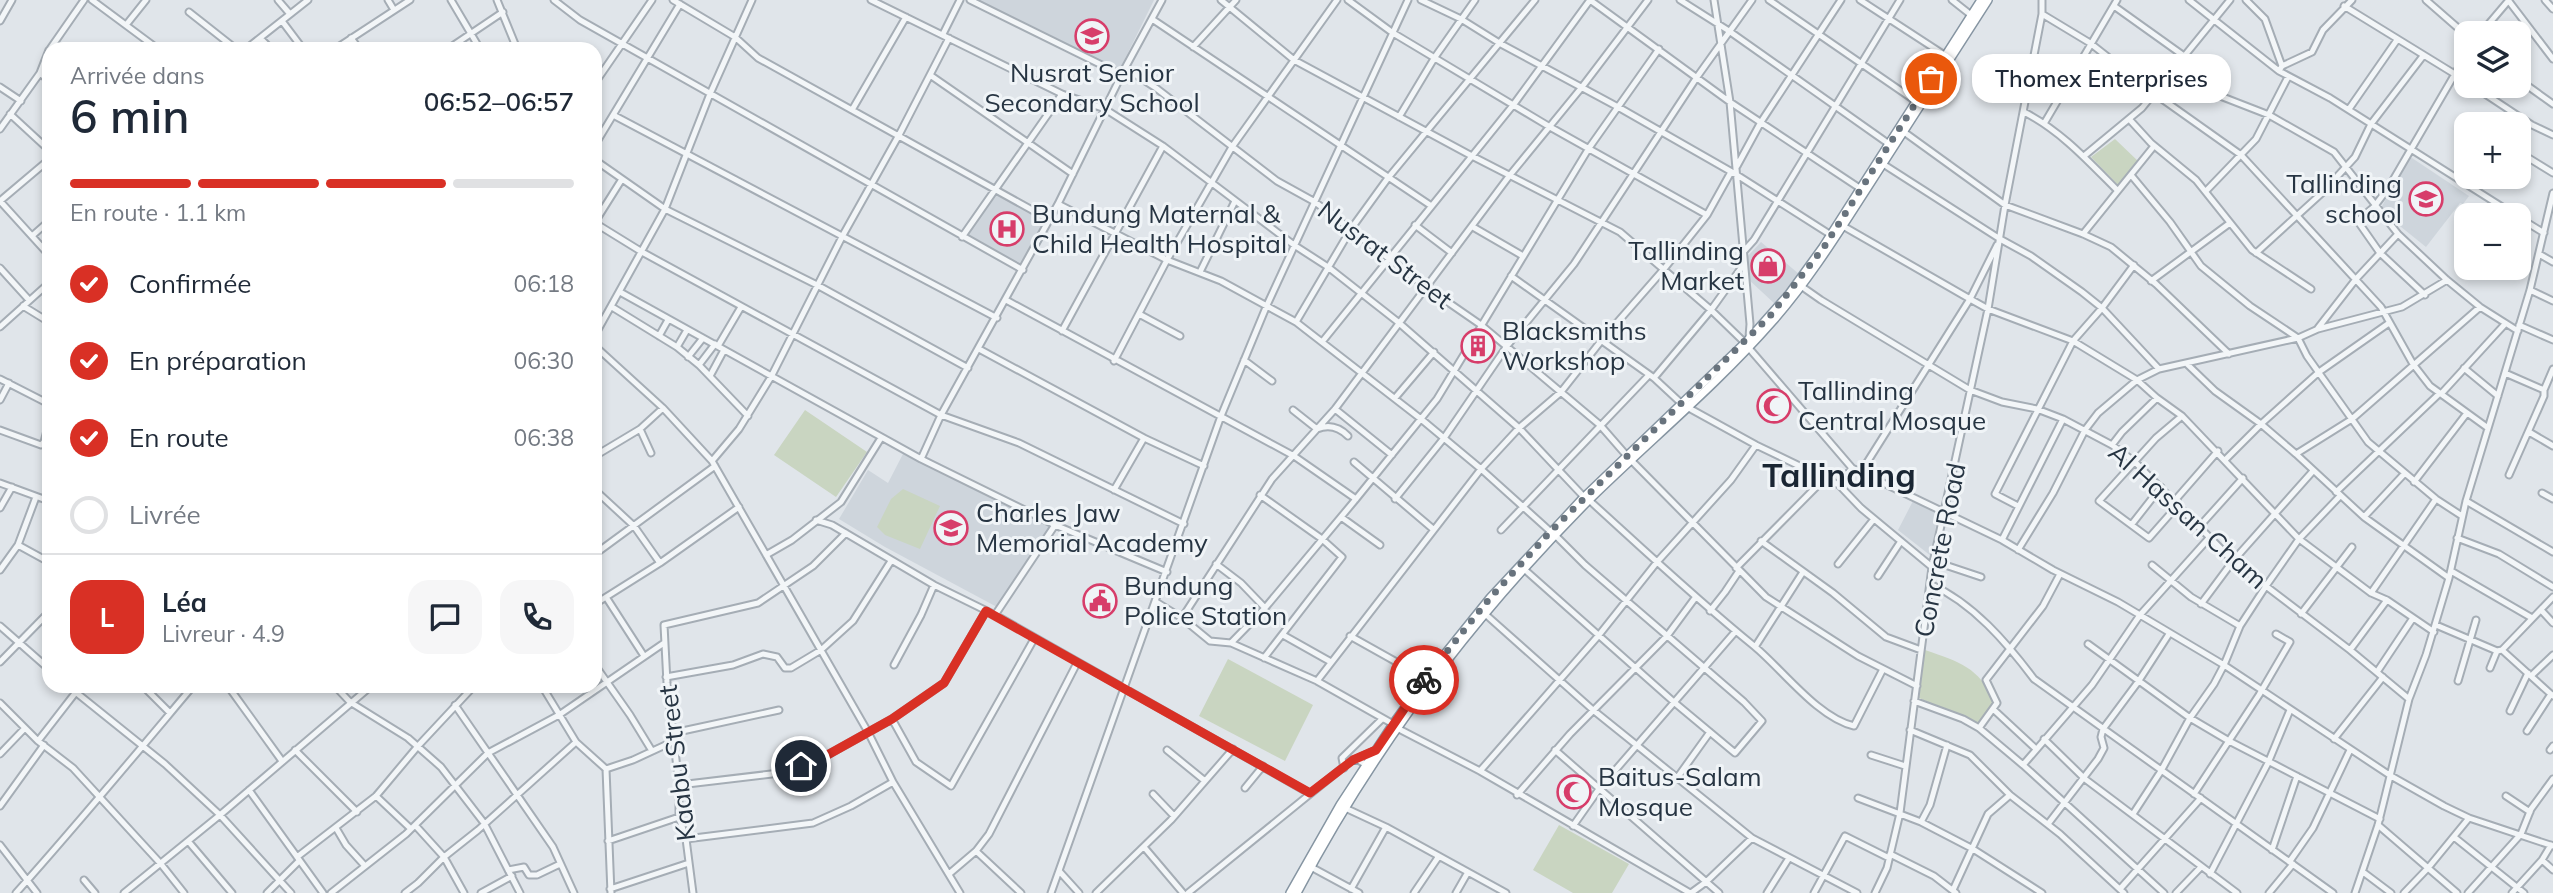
<!DOCTYPE html>
<html lang="fr">
<head>
<meta charset="utf-8">
<style>
  :root { --surface:#fff; --page:#f6f6f7; --text:#1f2937; --muted:#747a83; --line:#e0e1e3; --accent:#d93025 }
  body { margin:0; font-family:Mulish,sans-serif; background:var(--page); color:var(--text); height:100vh; display:flex; flex-direction:column; font-size:26px; white-space:nowrap }
  * { box-sizing:border-box; margin:0 }
  p { font-size:23px; color:var(--muted) }
  .icon { flex:none; width:38px; height:38px; fill:none; stroke:currentColor; stroke-width:2; stroke-linecap:round; stroke-linejoin:round }
  .map { position:relative; flex:1; overflow:hidden }
  .details { position:absolute; left:42px; top:42px; width:560px; height:651px; display:flex; flex-direction:column; background:var(--surface); border-radius:21px; box-shadow:0 4px 10px #0003 }
  .details>* { flex:none }
  .controls { position:absolute; left:2454px; top:21px; display:grid; gap:14px }
  .controls a { display:grid; place-items:center; width:77px; height:77px; border-radius:14px; background:var(--surface); box-shadow:0 4px 10px #0003; font-size:35px }
  .pin { position:absolute; display:grid; place-items:center; width:60px; height:60px; color:#fff; margin:-30px; border:4px solid #fff; border-radius:50%; box-shadow:0 2px 7px #0007 }
  .courier { position:absolute; display:grid; place-items:center; width:70px; height:70px; margin:-35px; border:5px solid #d93025; border-radius:50%; background:#fff; color:#222; box-shadow:0 2px 9px #0007 }
  .bubble { position:absolute; height:49px; border-radius:21px; background:var(--surface); box-shadow:0 4px 10px #0003; font-size:23px; font-weight:600; line-height:49px; text-align:center }
  .summary em { font-style:normal; font-weight:600 }
  .summary div { display:flex; flex-direction:column-reverse }
  .summary { display:flex; align-items:center; justify-content:space-between; height:119px; padding:0 28px }
  h1 { font-size:46px; font-weight:600; line-height:52px }
  .bar { display:grid; grid-template-columns:repeat(4,1fr); gap:10px 7px; align-content:center; height:84px; padding:0 28px }
  .bar i { height:9px; border-radius:5px; background:var(--line) }
  .bar .active { background:var(--accent) }
  .bar p { grid-column:span 4 }
  .line { display:flex; align-items:center; gap:18px; padding:0 28px; border-top:2px solid var(--line) }
  .line div { flex:1 }
  .round { display:grid; place-items:center; flex:none; width:74px; height:74px; border-radius:21px; background:var(--page) }
  ol { padding:0 28px; list-style:none }
  li { display:flex; align-items:center; gap:21px; height:77px }
  li p { margin-inline-start:auto }
  li .icon { padding:7px; border-radius:50%; background:var(--accent); color:#fff; stroke-width:4 }
  li:last-child { color:var(--muted) }
  li i { width:38px; height:38px; border:4px solid var(--line); border-radius:50% }
  .map>svg:first-child { display:block }
  .built { fill:#ced5dc }
  .green { fill:#c9d5c1 }
  .lines { fill:none; stroke-linecap:round; stroke-linejoin:round }
  .minor-casing { stroke:#a5adb5; stroke-width:9 }
  .highway-casing { stroke:#8695a2; stroke-width:10 }
  .minor { stroke:#f3f6f8; stroke-width:5 }
  .highway { stroke:#fff; stroke-width:7 }
  .done { stroke:#68737d; stroke-width:7; stroke-dasharray:0 12.6 }
  .route { stroke:#d93025; stroke-width:9 }
  .labels { text-anchor:middle; stroke-width:6; stroke-linejoin:round; paint-order:stroke }
  .poi-label { font-size:26px; fill:#273543; stroke:#f0f4f7; text-anchor:start }
  .street-label { font-size:26px; fill:#273543; stroke:#f0f4f7 }
  .district-label { font-size:33px; font-weight:bold; fill:#1a2633; stroke:#f0f4f7 }
</style>
</head>
<body>
<div class="map">
<svg width="2553" height="893" viewBox="0 0 2553 893">
  <rect width="100%" height="100%" fill="#e0e5ea"/>
  <path class="built" d="M976 0H1154L1119 71Z
    M2409 156 2469 196 2463 204 2460 203 2426 247 2380 210Z
    M997 195 1047 222 1024 266 965 236Z
    M1761 242 1799 274 1775 304 1748 279 1746 258Z
    M904 452 1052 524 997 607 885 547 839 519 868 470 888 483Z
    M1913 501 1938 513 1931 556 1898 530Z"/>
  <path class="green" d="M2115 139 2139 162 2119 186 2091 157Z
    M805 410 867 452 836 497 774 455Z
    M903 489 940 506 920 549 885 535 877 527 891 499Z
    M1925 650C1962 663 1976 666 1996 702L1979 724 1919 698Z
    M1228 659 1313 705 1285 761 1199 716Z
    M1559 825 1629 864 1612 893H1573L1533 870Z"/>
  <g class="lines">
    <defs>
      <path id="minor" d="M92 0 158 49
        M278 0 290 14
        M388 0 394 10
        M451 0 480 49
        M497 0 517 49
        M554 0 580 20 1023 270
        M673 0 735 37 758 58 1050 220
        M871 0 1062 94 962 237
        M970 0 1122 75
        M1221 0 1294 60 1470 155 1620 232 1711 310 1742 340 1852 468 2002 540 2053 570 2118 602 2224 665 2391 776 2444 806 2469 818 2553 846
        M1348 0 1393 33 1550 127 1707 215
        M1421 0 1461 19 1501 44 1618 107 1737 175 1831 235
        M1590 0 1730 102 1861 189
        M1680 0 1729 31 1889 144
        M1714 0 1730 102 1750 324 1749 337
        M1769 0 1917 102
        M1860 0 1946 56
        M1952 0 1971 15
        M2189 0 2279 71 2330 98 2515 215
        M2246 0 2265 19 2282 66
        M2426 0 2466 35
        M2508 0 2553 59
        M2545 0 2553 9
        M2114 6 2184 56
        M2344 6 2466 81
        M189 12 236 49
        M2042 14 2090 43 2155 94 2241 155 2381 307 2413 364 2430 386 2488 428
        M1152 19 1430 205
        M0 21 12 0
        M282 21 303 49
        M126 25 146 0
        M2481 33 2509 0
        M943 34 960 0
        M260 38 271 49
        M351 38 359 49
        M1193 47 1236 0
        M50 49 84 0
        M246 49 308 0
        M335 49 410 0
        M448 49 503 12
        M2176 65 2215 94 2269 115 2334 152 2398 234 2447 280 2480 307 2518 331
        M1125 68 1156 88 1277 181 1315 202 1426 287 1481 325 1600 425 1627 456 1766 597 1858 656 1917 686
        M2279 71 2282 66 2312 52 2323 30 2352 0
        M40 73 49 81
        M930 75 1073 174
        M2518 79 2553 104
        M595 83 652 0
        M2473 86 2532 125 2553 135
        M0 87 21 101
        M1062 94 1105 109 1163 146 1294 245 1328 267 1398 322 1519 428 1584 497
        M2349 109 2397 40
        M852 110 906 17
        M2024 112C2061 131 2088 161 2117 190
        M10 114 49 150
        M615 116 997 318
        M1399 117 1435 57 1475 0
        M2130 120 2151 143 2196 180 2252 250 2311 289
        M2045 122 2117 0
        M0 129 40 73 49 50
        M1904 132 2005 205 2083 234 2111 247 2156 284 2229 354
        M595 145 680 4
        M2084 156 2142 108 2230 0
        M2527 157 2553 173
        M595 160 665 209 817 285 968 368
        M1883 164 2000 239 2031 256 2082 292 2102 308 2159 369
        M1737 166 1761 122 1841 0
        M2131 175 2170 222 2201 266 2250 306 2298 338 2307 356 2368 442 2436 499 2462 516
        M2206 191 2256 139 2288 77
        M0 201 49 255
        M0 201 45 163H49
        M1058 204 1167 260 1221 281 1296 322 1421 419 1481 469 1551 532
        M2518 217 2544 233
        M595 222 622 179
        M595 223 642 252 941 415 1019 443 1184 524
        M1415 225 1452 253
        M1843 226 1970 299 1988 309 2073 341 2137 380 2157 398 2182 416 2299 539 2371 593 2387 600 2434 632
        M1473 227 1523 256
        M2083 234 2154 146
        M32 236 49 221
        M1745 250 1754 240 1900 0
        M2256 253 2322 193 2355 157 2371 124 2423 56
        M2539 254 2553 262
        M0 268 29 300
        M1200 272 1235 201
        M1511 276 1654 378 1682 404
        M2151 281 2230 223
        M1801 286 1821 300 1970 390 2002 402 2037 409 2063 419 2112 445 2135 462 2233 561 2350 650 2409 699
        M2530 290 2553 301
        M620 292 921 459 1055 525 1167 572
        M2425 295 2380 253 2359 223 2360 219 2374 207 2389 187 2466 55
        M1006 300 1294 456 1356 499
        M23 306 49 322
        M612 307 677 347 699 365 748 416
        M1139 314 1180 336
        M1296 322 1351 229 1388 178 1535 0
        M2519 325 2553 340
        M0 327 49 283
        M2318 328 2356 279 2398 234
        M1062 331 1163 146
        M595 335 665 209 710 94 752 0
        M659 336 668 320
        M1322 342 1514 104 1590 0
        M595 346 663 408 712 461 868 732 893 782 960 893
        M718 346 741 307
        M677 347 687 330
        M979 349 1144 438 1204 466
        M688 357 703 338
        M1244 360 1272 381
        M1114 361 1167 260 1232 147 1337 0
        M2187 364 2215 391 2261 424 2296 454 2364 517 2449 578
        M699 365 715 344
        M2464 368 2498 396
        M2505 373 2544 390
        M710 376 724 350
        M1654 378 1711 310 1744 264
        M0 379 49 404
        M2441 394 2505 324
        M1395 398 1434 352
        M0 400 9 383
        M1687 407 1756 445 1839 485 1861 508 1932 567
        M1335 409 1392 455
        M1293 410 1317 429C1329 424 1339 427 1348 436
        M2182 416 2156 438 2099 501 2149 538 2178 505 2177 498 2218 451
        M640 429 651 453
        M0 430 41 445 44 442 49 423
        M2529 432 2553 446
        M2112 445 2122 432 2157 398
        M2296 454 2352 419 2480 307
        M595 456 640 429 663 408
        M921 459 941 415 1058 204 1125 68 1162 0
        M2226 459 2261 424 2319 372 2389 323
        M712 461 739 429 771 377 843 235 899 135 949 38
        M1354 462 1433 529
        M1861 472 1970 299 1997 245
        M2509 475 2544 396V390L2553 369
        M2414 482 2467 413
        M0 483 49 501
        M1839 485 1852 468
        M595 490 634 526 660 563
        M1114 490 1144 438
        M2336 492 2440 393
        M2542 493 2553 499
        M1260 495 1322 539 1342 557 1264 658
        M1395 499 1444 438 1507 346 1574 264 1697 77 1752 0
        M1589 500C1644 550 1697 600 1754 646 1782 669 1818 718 1854 726L1883 669
        M2466 501 2553 552
        M2018 506 1995 494 2073 341 2102 308 2134 265
        M0 508 12 487
        M1341 517 1380 545
        M2364 517 2405 473
        M816 520 832 525 934 585 995 615 1309 793
        M2132 524 2161 487
        M2199 527 2243 478
        M1501 530 1649 375
        M2457 538 2499 554 2553 587
        M2002 540 2063 419
        M1761 541 1833 593 1886 637 1921 650
        M18 545 49 562
        M2018 550 2053 493 2085 430 2098 413 2137 380 2159 369 2298 338 2318 329 2402 307 2447 280
        M595 554 715 466
        M766 555 792 540 841 502 881 438
        M1933 561 1981 577
        M1216 564 1241 583 1265 608
        M1838 564 1874 519
        M2152 565 2191 597 2240 626
        M1736 568 1824 479
        M1524 569 1675 703 1735 753 1762 721 1744 702 1585 565 1555 535
        M0 570 18 545 36 497
        M2451 571 2532 618
        M1878 576 1901 541
        M1930 584C1973 603 2007 643 2034 679L2333 893
        M2371 593 2436 499
        M606 597 644 656
        M1156 602 1182 618 1210 641 1231 643 1265 608 1356 499 1437 399 1589 148 1659 49
        M595 604 660 563 739 507
        M2201 604 2233 561 2313 471
        M2541 610 2553 623
        M1710 611 1725 592 1739 571
        M1484 613 1593 710 1752 838 1857 893
        M2301 614 2352 547
        M995 615 1055 525
        M1182 618 1272 479 1335 409 1510 175 1582 87 1648 0
        M2436 625 2497 651 2502 650 2553 696
        M0 626 49 669
        M1283 635 1331 662
        M1350 636 1425 678
        M1231 643 1317 681 1393 724
        M2088 644 2190 718 2229 741 2380 819
        M1755 647 1803 572
        M2350 650 2387 600
        M2502 650 2553 597
        M0 662 49 612
        M595 665 630 715 652 751
        M894 665 921 615 934 585
        M2490 668 2497 651
        M2377 672 2413 618
        M2531 676 2553 655
        M666 677 733 665 763 654 777 657 785 668H791L821 650 853 621 891 561
        M1317 681 1481 469 1519 428 1561 392 1601 341 1664 269 1707 215 1731 172
        M2458 681 2476 620
        M68 686 165 764 220 815 291 893
        M143 686 170 713
        M228 686 282 761
        M335 686 350 702 408 738 441 767 484 823 520 893
        M542 686 576 742 606 769 633 760 674 741
        M1914 701 1963 719 1979 728 2023 765 2164 893
        M0 703 38 741 73 768 161 864 184 893
        M455 705 553 847 574 893
        M1993 709 2036 749
        M2510 711 2528 673
        M892 719 916 762 951 786 1034 639
        M1397 728 1480 771 1690 893
        M1979 728 1997 703 1986 680 2043 606 2060 574
        M1910 730 1970 755 2010 795 2060 834 2124 893
        M2527 731 2551 694
        M673 733 779 710
        M2044 739 2085 779 2237 893
        M2334 739 2383 677
        M38 741 76 692
        M295 750 357 812
        M1167 750 1205 781
        M1555 750 1719 893
        M2550 750 2553 746
        M0 754 25 728
        M1871 755 1905 766
        M2023 765 2092 685 2140 615 2209 538
        M1344 768 1342 758 1382 719
        M606 769 611 893
        M1480 771 1599 635 1657 562 1731 480 1756 445
        M1677 778 1710 732
        M679 785 780 773 822 758 892 719 944 683 986 611
        M1245 788 1263 766
        M249 790 323 893
        M1153 794 1174 816
        M2194 794 2259 695 2290 642 2276 634
        M1517 795 1570 734 1667 636 1695 598
        M376 796 411 829
        M2506 796 2530 812
        M1858 798 1921 822 1973 849 2042 893
        M0 806 44 745
        M1343 807 1386 827 1506 893
        M2133 814 2161 771 2190 718 2214 684 2224 665 2240 626 2266 586 2299 539 2340 496
        M1921 822 1930 805 1947 745
        M2048 824 2098 759 2104 748 2101 737 2103 729 2138 682 2169 634
        M415 825 444 857 464 893
        M2378 825 2457 893
        M1573 826 1599 789 1735 632
        M336 828 346 845 365 866
        M2454 837 2524 893
        M686 839 813 823 851 806 893 782
        M188 841 232 893
        M608 841 679 817
        M0 845 37 893
        M1144 847 1183 893
        M2272 850 2297 776
        M976 851 1021 893
        M1890 854 1934 876 1956 893
        M297 857 376 796 418 746 474 686
        M2542 860 2553 870
        M2290 861 2313 828 2350 750
        M1311 867 1359 893
        M508 870 524 867 529 875H537L560 864
        M1060 872 1079 893
        M2363 872 2391 893
        M949 874 976 851 989 834 1077 663
        M2210 874 2268 763 2290 710
        M84 880 95 893
        M610 889 689 863
        M1351 889 1386 827
        M2120 889 2201 798
        M1953 890 1988 814 2010 795
        M16 893C77 825 135 755 193 686
        M124 893 220 815 371 686
        M267 893 299 861
        M331 893 406 834 488 753 559 715 664 643
        M405 893 418 883 444 857 478 830 576 742
        M481 893 512 876
        M693 893 686 839 679 817V785L667 683 664 625 758 603 813 566 846 533
        M1051 893 1221 416 1267 305 1408 0
        M1096 893 1171 820 1233 749
        M1188 893 1352 760H1358L1367 765
        M1414 893 1439 856
        M1456 893 1468 872
        M1691 893 1706 882 1752 838
        M1767 893 1789 858
        M1814 893 1845 836 1889 858
        M1875 893 1887 868 1900 813 1932 567 1988 309 2005 205 2042 14V0
        M2176 893 2201 867
        M2269 893 2293 864
        M2355 893 2378 825 2409 699 2426 655 2449 578 2466 501 2530 290 2553 193
        M2404 893 2428 868 2469 818
        M2468 893 2521 834 2531 809 2553 779
        M2512 893 2542 860 2551 845"/>
      <path id="highway" d="M1355 760 1375 751
        M1290 893 1340 805 1393 724 1432 670 1490 598 1584 497 1748 340 1789 294 1823 247 1981 0
        M1297 893C1373 748 1473 617 1588 501 1649 441 1716 386 1772 322 1810 279 1840 230 1871 182 1910 122 1949 61 1988 0"/>
    </defs>
    <use href="#minor" class="minor-casing"/>
    <use href="#highway" class="highway-casing"/>
    <use href="#minor" class="minor"/>
    <use href="#highway" class="highway"/>
  </g>
  <g class="lines">
    <path class="done" d="M1424 680 1490 598 1551 531 1770 316 1824 247 1931 79"/>
    <path class="route" d="M801 766 822 758 892 719 944 683 986 611 1310 793 1353 760 1376 750 1424 680"/>
  </g>
  <defs>
    <symbol id="school-ring" viewBox="-11 -11 22 22"><circle r="9.5" fill="#f0f4f7" stroke="#d73d6a" stroke-width="1.5"/><path d="M0-5L7-2L0 1L-7-2ZM-4 1L0 2.5L4 1V4Q0 6-4 4Z" fill="#d73d6a"/></symbol>
    <symbol id="hospital-ring" viewBox="-11 -11 22 22"><circle r="9.5" fill="#f0f4f7" stroke="#d73d6a" stroke-width="1.5"/><path d="M-5-5h3v3.5h4V-5h3V5h-3V1.5h-4V5h-3Z" fill="#d73d6a"/></symbol>
    <symbol id="shop-ring" viewBox="-11 -11 22 22"><circle r="9.5" fill="#f0f4f7" stroke="#d73d6a" stroke-width="1.5"/><path d="M-5-2.5h2.3a2.7 3.5 0 0 1 5.4 0H5L5.5 6h-11ZM-1.5-2.5h3a1.5 2.3 0 0 0-3 0Z" fill="#d73d6a"/></symbol>
    <symbol id="building-ring" viewBox="-11 -11 22 22"><circle r="9.5" fill="#f0f4f7" stroke="#d73d6a" stroke-width="1.5"/><path d="M-4-6H4V6H1V3H-1V6H-4ZM-2.5-4.3h1.7v1.8h-1.7ZM.8-4.3h1.7v1.8H.8ZM-2.5-1h1.7V.8h-1.7ZM.8-1h1.7V.8H.8Z" fill="#d73d6a"/></symbol>
    <symbol id="mosque-ring" viewBox="-11 -11 22 22"><circle r="9.5" fill="#f0f4f7" stroke="#d73d6a" stroke-width="1.5"/><path d="M3.5-4.9A6 6 0 1 0 3.5 4.9A5 5 0 1 1 3.5-4.9Z" fill="#d73d6a"/></symbol>
    <symbol id="civic-ring" viewBox="-11 -11 22 22"><circle r="9.5" fill="#f0f4f7" stroke="#d73d6a" stroke-width="1.5"/><path d="M-.6-6.5H3V-4.5H.6V-3L4-1V1h2V6H-6V1h2V-1L-.6-3ZM-1.2 2.5V6h2.4V2.5Z" fill="#d73d6a"/></symbol>
  </defs>
  <g fill-rule="evenodd">
    <use href="#school-ring" x="1073" y="17" width="38" height="38"/>
    <use href="#school-ring" x="2407" y="180" width="38" height="38"/>
    <use href="#hospital-ring" x="988" y="210" width="38" height="38"/>
    <use href="#shop-ring" x="1749" y="247" width="38" height="38"/>
    <use href="#building-ring" x="1459" y="327" width="38" height="38"/>
    <use href="#mosque-ring" x="1755" y="387" width="38" height="38"/>
    <use href="#school-ring" x="932" y="509" width="38" height="38"/>
    <use href="#civic-ring" x="1081" y="582" width="38" height="38"/>
    <use href="#mosque-ring" x="1555" y="773" width="38" height="38"/>
  </g>
  <g class="labels">
    <g class="poi-label">
      <text x="1092" y="82" text-anchor="middle">Nusrat Senior<tspan x="1092" dy="30">Secondary School</tspan></text>
      <text x="2402" y="193" text-anchor="end">Tallinding<tspan x="2402" dy="30">school</tspan></text>
      <text x="1032" y="223">Bundung Maternal &amp;<tspan x="1032" dy="30">Child Health Hospital</tspan></text>
      <text x="1744" y="260" text-anchor="end">Tallinding<tspan x="1744" dy="30">Market</tspan></text>
      <text x="1502" y="340">Blacksmiths<tspan x="1502" dy="30">Workshop</tspan></text>
      <text x="1798" y="400">Tallinding<tspan x="1798" dy="30">Central Mosque</tspan></text>
      <text x="976" y="522">Charles Jaw<tspan x="976" dy="30">Memorial Academy</tspan></text>
      <text x="1124" y="595">Bundung<tspan x="1124" dy="30">Police Station</tspan></text>
      <text x="1598" y="786">Baitus-Salam<tspan x="1598" dy="30">Mosque</tspan></text>
    </g>
    <g class="street-label">
      <text transform="translate(1385 255) rotate(37)" y="9">Nusrat Street</text>
      <text transform="translate(2188 516) rotate(42)" y="9">Al Hassan Cham</text>
      <text transform="translate(1940 550) rotate(-79)" y="9">Concrete Road</text>
      <text transform="translate(677 763) rotate(-97)" y="9">Kaabu Street</text>
    </g>
    <g class="district-label">
      <text x="1839" y="487">Tallinding</text>
    </g>
  </g>
</svg>
<div class="controls">
<a><svg class="icon" aria-label="layers" viewBox="0 0 24 24"><path d="M12 4l9 5-9 5-9-5zM3 14l9 5 9-5"/></svg></a>
<a>+</a>
<a>−</a>
</div>
<div class="pin" style="left:1931px;top:79px;background:#ea580c"><svg class="icon" aria-label="bag" viewBox="0 0 24 24"><path d="M5 8h14l-1 12H6zM9 8a3 3 0 0 1 6 0"/></svg></div>
<div class="pin" style="left:801px;top:766px;background:#1f2937"><svg class="icon" aria-label="home" viewBox="0 0 24 24"><path d="M3 11l9-7 9 7M6 9v11h12V9"/></svg></div>
<div class="courier" style="left:1424px;top:680px"><svg class="icon" aria-label="bike" viewBox="0 0 24 24"><circle cx="6" cy="16" r="4"/><circle cx="18" cy="16" r="4"/><path d="M6 16l4-8h5l3 8M10 8l3 8H6M13 5h3"/></svg></div>
<div class="bubble" style="left:1972px;top:54px;width:259px">Thomex Enterprises</div>
<section class="details">
<div class="summary"><div><h1>6 min</h1><p>Arrivée dans</p></div><em>06:52–06:57</em></div>
<div class="bar"><i class="active"></i><i class="active"></i><i class="active"></i><i></i><p>En route · 1.1 km</p></div>
<ol>
<li><svg class="icon" aria-label="check" viewBox="0 0 24 24"><path d="M5 12l5 5 9-10"/></svg>Confirmée<p>06:18</p></li>
<li><svg class="icon" aria-label="check" viewBox="0 0 24 24"><path d="M5 12l5 5 9-10"/></svg>En préparation<p>06:30</p></li>
<li><svg class="icon" aria-label="check" viewBox="0 0 24 24"><path d="M5 12l5 5 9-10"/></svg>En route<p>06:38</p></li>
<li><i></i>Livrée</li>
</ol>
<div class="line" style="height:126px"><b class="round" style="background:var(--accent);color:#fff">L</b><div><b>Léa</b><p>Livreur · 4.9</p></div><a class="round"><svg class="icon" aria-label="chat" viewBox="0 0 24 24"><path d="M4 5h16v11H9l-5 4z"/></svg></a><a class="round"><svg class="icon" aria-label="phone" viewBox="0 0 24 24"><path d="M5 4h4l2 5-3 2q2 4 5 5l2-3 5 2v4C11 20 4 13 5 4z"/></svg></a></div>
</section>
</div>
</body>
</html>
